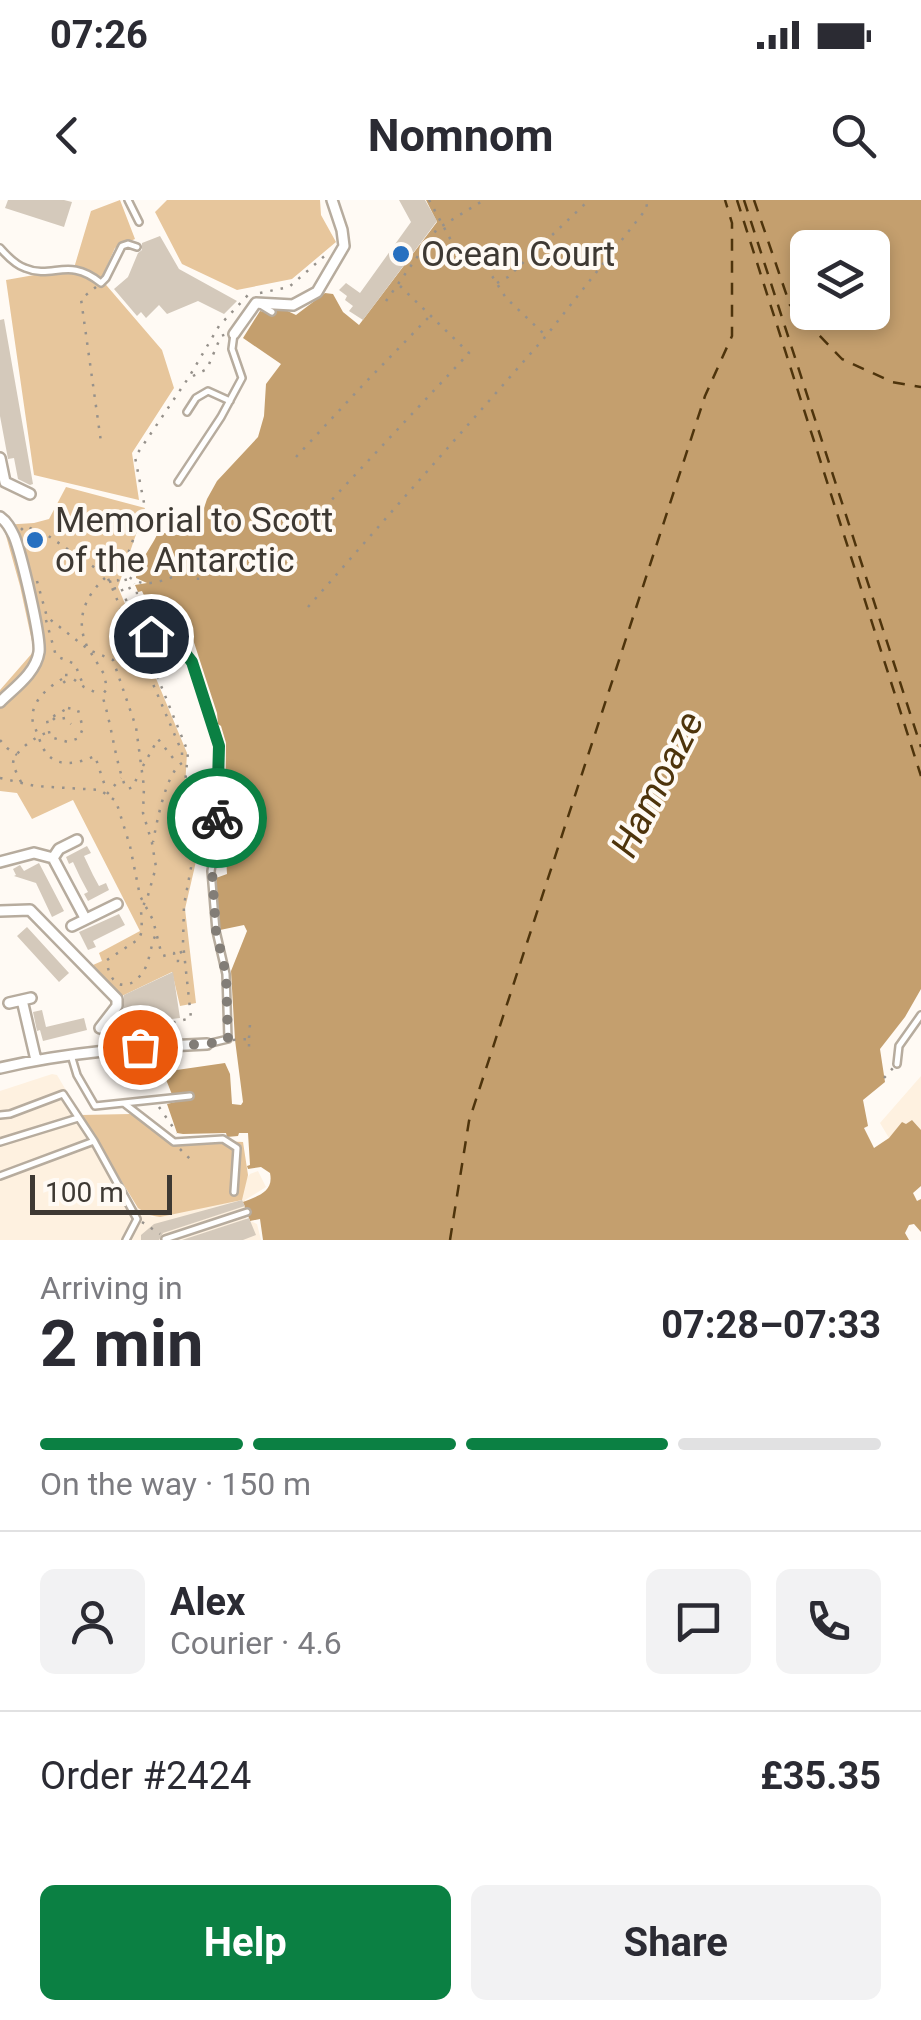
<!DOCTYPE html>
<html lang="en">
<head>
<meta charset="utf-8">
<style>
  :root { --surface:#fff; --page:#f2f2f3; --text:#2b2b33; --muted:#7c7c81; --line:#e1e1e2; --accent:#0b8043 }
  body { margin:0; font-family:Roboto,sans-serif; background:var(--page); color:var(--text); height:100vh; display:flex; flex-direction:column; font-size:38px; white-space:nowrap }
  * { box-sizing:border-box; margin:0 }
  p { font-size:32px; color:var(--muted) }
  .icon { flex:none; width:55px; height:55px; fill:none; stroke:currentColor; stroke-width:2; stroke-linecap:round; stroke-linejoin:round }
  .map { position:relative; height:1040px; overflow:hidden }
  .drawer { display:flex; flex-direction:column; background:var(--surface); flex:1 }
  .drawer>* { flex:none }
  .controls { position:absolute; left:790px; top:30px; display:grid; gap:20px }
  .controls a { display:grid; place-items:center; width:100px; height:100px; border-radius:15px; background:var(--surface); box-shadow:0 5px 15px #0003; font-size:50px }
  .scale { position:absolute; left:30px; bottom:25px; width:142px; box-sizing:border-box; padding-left:10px; border:5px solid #3e3933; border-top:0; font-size:28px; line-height:35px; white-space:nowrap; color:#3e3933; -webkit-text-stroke:8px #fffaf4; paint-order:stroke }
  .pin { position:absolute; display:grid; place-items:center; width:85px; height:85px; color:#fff; margin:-42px; border:5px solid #fff; border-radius:50%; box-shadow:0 2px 10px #0007 }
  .courier { position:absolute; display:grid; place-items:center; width:100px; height:100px; margin:-50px; border:8px solid #0b8043; border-radius:50%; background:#fff; color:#222; box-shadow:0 2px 12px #0007 }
  .overview em { font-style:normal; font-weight:700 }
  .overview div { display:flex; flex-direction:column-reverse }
  .overview { display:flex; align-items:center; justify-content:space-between; height:170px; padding:0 40px }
  h1 { font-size:65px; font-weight:700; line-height:75px }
  .bar { display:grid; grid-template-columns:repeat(4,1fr); gap:15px 10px; align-content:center; height:120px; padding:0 40px }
  .bar i { height:12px; border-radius:8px; background:var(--line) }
  .bar .current { background:var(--accent) }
  .bar p { grid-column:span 4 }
  .line { display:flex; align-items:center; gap:25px; padding:0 40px; border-top:2px solid var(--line) }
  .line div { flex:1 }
  .round { display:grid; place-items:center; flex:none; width:105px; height:105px; border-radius:15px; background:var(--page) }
  .cta { display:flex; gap:20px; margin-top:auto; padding:20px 40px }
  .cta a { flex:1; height:115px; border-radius:15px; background:var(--accent); color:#fff; font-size:40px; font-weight:700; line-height:115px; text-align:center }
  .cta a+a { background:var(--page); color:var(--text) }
  .status { display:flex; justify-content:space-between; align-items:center; height:70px; padding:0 50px; background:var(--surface); direction:ltr }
  .status svg { height:28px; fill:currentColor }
  header { display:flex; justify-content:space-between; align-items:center; height:130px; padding:0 40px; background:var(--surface); font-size:45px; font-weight:700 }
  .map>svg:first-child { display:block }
  .built { fill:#fef1e0 }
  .green { fill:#e7c69c }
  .water { fill:#c49f6e; fill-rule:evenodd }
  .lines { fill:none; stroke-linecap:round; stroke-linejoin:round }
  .ferry { stroke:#4e340c; stroke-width:2.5; stroke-dasharray:12 10; stroke-linecap:butt }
  .building { fill:#d4c9bb }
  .service-casing { stroke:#b7ac9e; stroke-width:10 }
  .minor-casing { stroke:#b7ac9e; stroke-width:14 }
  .path { stroke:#96918b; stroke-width:2.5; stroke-dasharray:2.5 8; stroke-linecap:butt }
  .service { stroke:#fff; stroke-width:5 }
  .minor { stroke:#fff; stroke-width:9 }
  .done { stroke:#827d77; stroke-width:10; stroke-dasharray:0 18 }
  .route { stroke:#0b8043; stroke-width:12 }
  .poi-dot { fill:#2770c0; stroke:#fffaf4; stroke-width:4 }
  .labels { text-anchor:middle; stroke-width:8; stroke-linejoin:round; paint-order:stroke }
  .poi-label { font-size:35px; fill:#3e3933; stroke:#fffaf4; text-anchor:start }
  .water-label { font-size:38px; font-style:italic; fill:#4e340c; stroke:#fffaf4 }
</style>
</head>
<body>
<div class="status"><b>07:26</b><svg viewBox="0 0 49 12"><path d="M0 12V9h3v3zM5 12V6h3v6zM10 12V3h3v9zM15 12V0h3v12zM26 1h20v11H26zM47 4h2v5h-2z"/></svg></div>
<header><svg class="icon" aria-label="back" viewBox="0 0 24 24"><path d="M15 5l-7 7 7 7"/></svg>Nomnom<svg class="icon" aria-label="search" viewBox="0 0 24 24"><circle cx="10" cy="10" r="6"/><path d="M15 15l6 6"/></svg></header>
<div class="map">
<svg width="921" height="1040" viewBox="0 0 921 1040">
  <rect width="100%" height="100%" fill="#fffaf4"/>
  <path class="built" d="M52 874 57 875 134 1005 152 1017 241 1000 247 978 250 974 258 971 266 987 245 1000 246 1019 257 1024 261 1040H0V891Z
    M921 876V930L912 920 889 938 880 923Z"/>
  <path class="green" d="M120 0 135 39 115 48 101 79 162 150 174 188 132 253 139 300 34 275 6 80 74 68 91 11Z
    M167 0H320L321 15 336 42 292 79 237 90 182 64 155 12Z
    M66 287 145 308 118 387 187 553 183 623 197 657 185 709 196 803 180 806 172 772 122 796 93 765 102 761 99 753 140 731 73 600 32 619 17 593 0 591V490L34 451 20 386 3 325 34 323 49 319Z
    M130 914 173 939 243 942 248 975 242 1000 160 1017 149 1015 138 1008 81 915Z"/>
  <path class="water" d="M426 0H921V789L905 817 880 849 885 882 863 900 868 926 864 928 874 948 889 938 902 922 906 924 912 920 921 930V986L913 993 917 1001 921 999V1032L914 1024 909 1025 905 1033 909 1040H263L260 1019 250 1021 243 1002C258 996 274 992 270 973L261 967 248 969 247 966 250 965 248 933H239L238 936 227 937 226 933 183 934 177 933 167 904 175 902 163 872 225 863 230 874 232 904 241 905 243 902 235 840 231 771 247 731 244 725 220 730 216 678 227 674 225 638 226 543 221 526 218 524 217 513 185 415 156 422 142 391 138 392 135 385 147 383 136 378C137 363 153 346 158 332L184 336 198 326 207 299 217 281 258 237 264 216 266 184 281 164 243 138 260 111 270 113 277 106 296 115 325 93 333 94 343 112 359 125 437 22ZM808 48H872V112H808Z"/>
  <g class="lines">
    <path class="ferry" d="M737 0 921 576
      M744 0 921 547
      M754 0 790 105 842 159 892 182 921 187
      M450 1040 469 921 705 196 732 136V23L725 0"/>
  </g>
  <path class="building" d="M8 0H64L72 2 64 27 5 8Z
    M399 0H425L437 21 363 120 349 111 353 106 345 100 347 96 339 90 346 83 360 93 411 22Z
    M160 36 179 69 237 101 224 114 198 101 167 114 159 105 146 118 141 112 137 116 114 89 128 77 138 53 142 50V43Z
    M4 119 33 284 30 285 18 279 14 258 8 259 0 216V120Z
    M188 612 211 613 210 636 202 640 193 638 188 629Z
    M87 646 91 653 84 656 93 675 99 686 106 683 109 690 88 701 84 694 88 692 80 677 73 662 69 664 66 657Z
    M39 663 64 711 52 717 36 683 14 676 16 675 13 669 20 665 24 671Z
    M119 714 125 725 93 741 96 747 88 750 79 732Z
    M27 727 69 773 59 782 17 736Z
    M173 772 180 818 112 826 124 810V795Z
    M42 810 46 827 84 818 87 830 43 841 40 830 37 831 33 812Z
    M242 1000 245 1006 163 1033 159 1040H141V1035L154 1024Z
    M249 1018 256 1035 243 1040H182Z"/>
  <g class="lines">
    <defs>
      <path id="service" d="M128 0 139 22
        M0 48C7 56 16 65 25 68 53 80 68 56 101 83L106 78 122 46 128 44 137 47
        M259 104 272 112
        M187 212 196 198 208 191 230 201
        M178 282 221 217 242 178 232 149 234 134
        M151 436 165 445 177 444 192 462 219 546 216 642 211 671 216 731 226 774 228 839 207 844
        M71 855 77 875 95 906 190 896
        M897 864 899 846 921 815
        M125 904 174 942 223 939 237 948 234 992
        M0 915 10 914 63 894 94 941 137 1019 126 1040
        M0 942 78 918
        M0 976 94 941
        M165 1039 247 1012"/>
      <path id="minor" d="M234 134 256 103 293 105 317 92 344 46 342 30 332 0
        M0 258 5 282 30 294
        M0 317C7 322 10 328 14 336 21 353 41 436 39 452 36 473 14 488 0 502
        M53 658 59 649 77 640
        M0 662 34 653 53 658 85 718
        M0 711 30 710 117 799V806L100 828
        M72 726 117 704
        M22 800 36 860
        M9 803 31 798
        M0 868C68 852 138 847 207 844"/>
    </defs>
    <use href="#service" class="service-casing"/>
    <use href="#minor" class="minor-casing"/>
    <path class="path" d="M429 0 465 66 480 57 506 98 545 135
      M497 83 508 77 589 0
      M96 87 81 99 101 242
      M260 93 289 87 328 53
      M386 101 437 29 484 0
      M193 176 207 169 221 136 227 134
      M296 257 362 186 429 117
      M325 307 469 153 398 84
      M21 330 25 326 47 335 107 376 182 552V563C166 573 157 621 153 642
      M198 380V353
      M37 381 47 417 89 450 113 460 136 527 144 587 143 613 152 643 156 667 147 699 141 709 142 731 139 739 107 760C108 785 127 795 143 772 150 762 150 746 156 734
      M126 381 125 377 127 375C146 394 175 375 198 366
      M109 382 113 381 116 393
      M129 387 132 393H137L134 384
      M308 407 546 136 647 8 646 0
      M46 420 56 456 75 464 84 487
      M87 446C75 420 85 396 105 378
      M91 453 104 474 107 489 102 495C112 525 114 556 125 586L128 589 133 587 139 573
      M62 479C47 488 29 503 33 523 35 528 37 532 39 538 48 568 70 567 95 556L105 586 104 590
      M65 483 62 479 64 475H68L84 487 101 495
      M68 508 78 510 83 528 79 538 68 542 50 537 47 520Z
      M53 518 55 520 65 518 71 524
      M0 540 7 548 17 555
      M143 566 158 539 177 563
      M0 578 35 586 100 590 116 601 130 646 140 696 153 720 161 752 163 756 174 753 175 761H178V754L183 751
      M21 582C20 580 13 566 13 564 13 552 35 537 46 533
      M107 594 121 578
      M249 838 250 824
      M233 840 249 839V849
      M142 841 143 830 191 818 183 743 184 705 193 657 181 627 188 552 118 380 145 308 135 257 189 177 219 126 248 95H252
      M124 860 125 873
      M884 878 893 868
      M159 907 177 933
      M180 949 193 962
      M142 1022 160 1034"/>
    <use href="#service" class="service"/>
    <use href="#minor" class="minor"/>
  </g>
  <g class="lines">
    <path class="done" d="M140 847 208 844 228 839 226 774 216 731 212 671 216 642 217 618"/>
    <path class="route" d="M151 436 165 445 178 444 192 462 219 546 217 618"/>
  </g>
  <g class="poi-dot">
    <circle cx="401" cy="54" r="10"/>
    <circle cx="35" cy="340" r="10"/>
  </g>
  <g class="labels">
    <g class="poi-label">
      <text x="421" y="66">Ocean Court</text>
      <text x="55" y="332">Memorial to Scott<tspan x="55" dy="40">of the Antarctic</tspan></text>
    </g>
    <g class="water-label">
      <text transform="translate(657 584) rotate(-63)" y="13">Hamoaze</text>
    </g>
  </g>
</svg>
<div class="controls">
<a><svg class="icon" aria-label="layers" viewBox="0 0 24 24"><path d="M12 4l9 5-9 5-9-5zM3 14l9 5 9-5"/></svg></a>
</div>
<div class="scale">100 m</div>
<div class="pin" style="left:140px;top:847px;background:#ea580c"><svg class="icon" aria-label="bag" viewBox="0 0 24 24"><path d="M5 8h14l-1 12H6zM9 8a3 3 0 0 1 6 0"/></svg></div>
<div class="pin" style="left:151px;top:436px;background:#1f2937"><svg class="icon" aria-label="home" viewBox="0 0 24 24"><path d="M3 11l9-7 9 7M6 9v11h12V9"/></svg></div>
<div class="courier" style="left:217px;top:618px"><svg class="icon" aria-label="bike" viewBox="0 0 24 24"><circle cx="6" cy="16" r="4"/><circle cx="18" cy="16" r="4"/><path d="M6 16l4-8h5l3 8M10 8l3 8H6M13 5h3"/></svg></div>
</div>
<section class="drawer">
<div class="overview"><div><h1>2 min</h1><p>Arriving in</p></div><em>07:28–07:33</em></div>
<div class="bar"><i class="current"></i><i class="current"></i><i class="current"></i><i></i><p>On the way · 150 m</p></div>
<div class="line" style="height:180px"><a class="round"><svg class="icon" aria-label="person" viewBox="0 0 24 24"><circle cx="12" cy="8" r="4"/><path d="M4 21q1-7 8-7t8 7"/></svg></a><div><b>Alex</b><p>Courier · 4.6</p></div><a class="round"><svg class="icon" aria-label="chat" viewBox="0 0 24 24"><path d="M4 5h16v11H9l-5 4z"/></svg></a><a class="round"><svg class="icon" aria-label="phone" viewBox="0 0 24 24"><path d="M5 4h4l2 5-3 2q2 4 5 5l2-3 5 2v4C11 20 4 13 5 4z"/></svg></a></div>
<div class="line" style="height:130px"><div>Order #2424</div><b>£35.35</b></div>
<div class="cta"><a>Help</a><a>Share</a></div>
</section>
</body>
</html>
